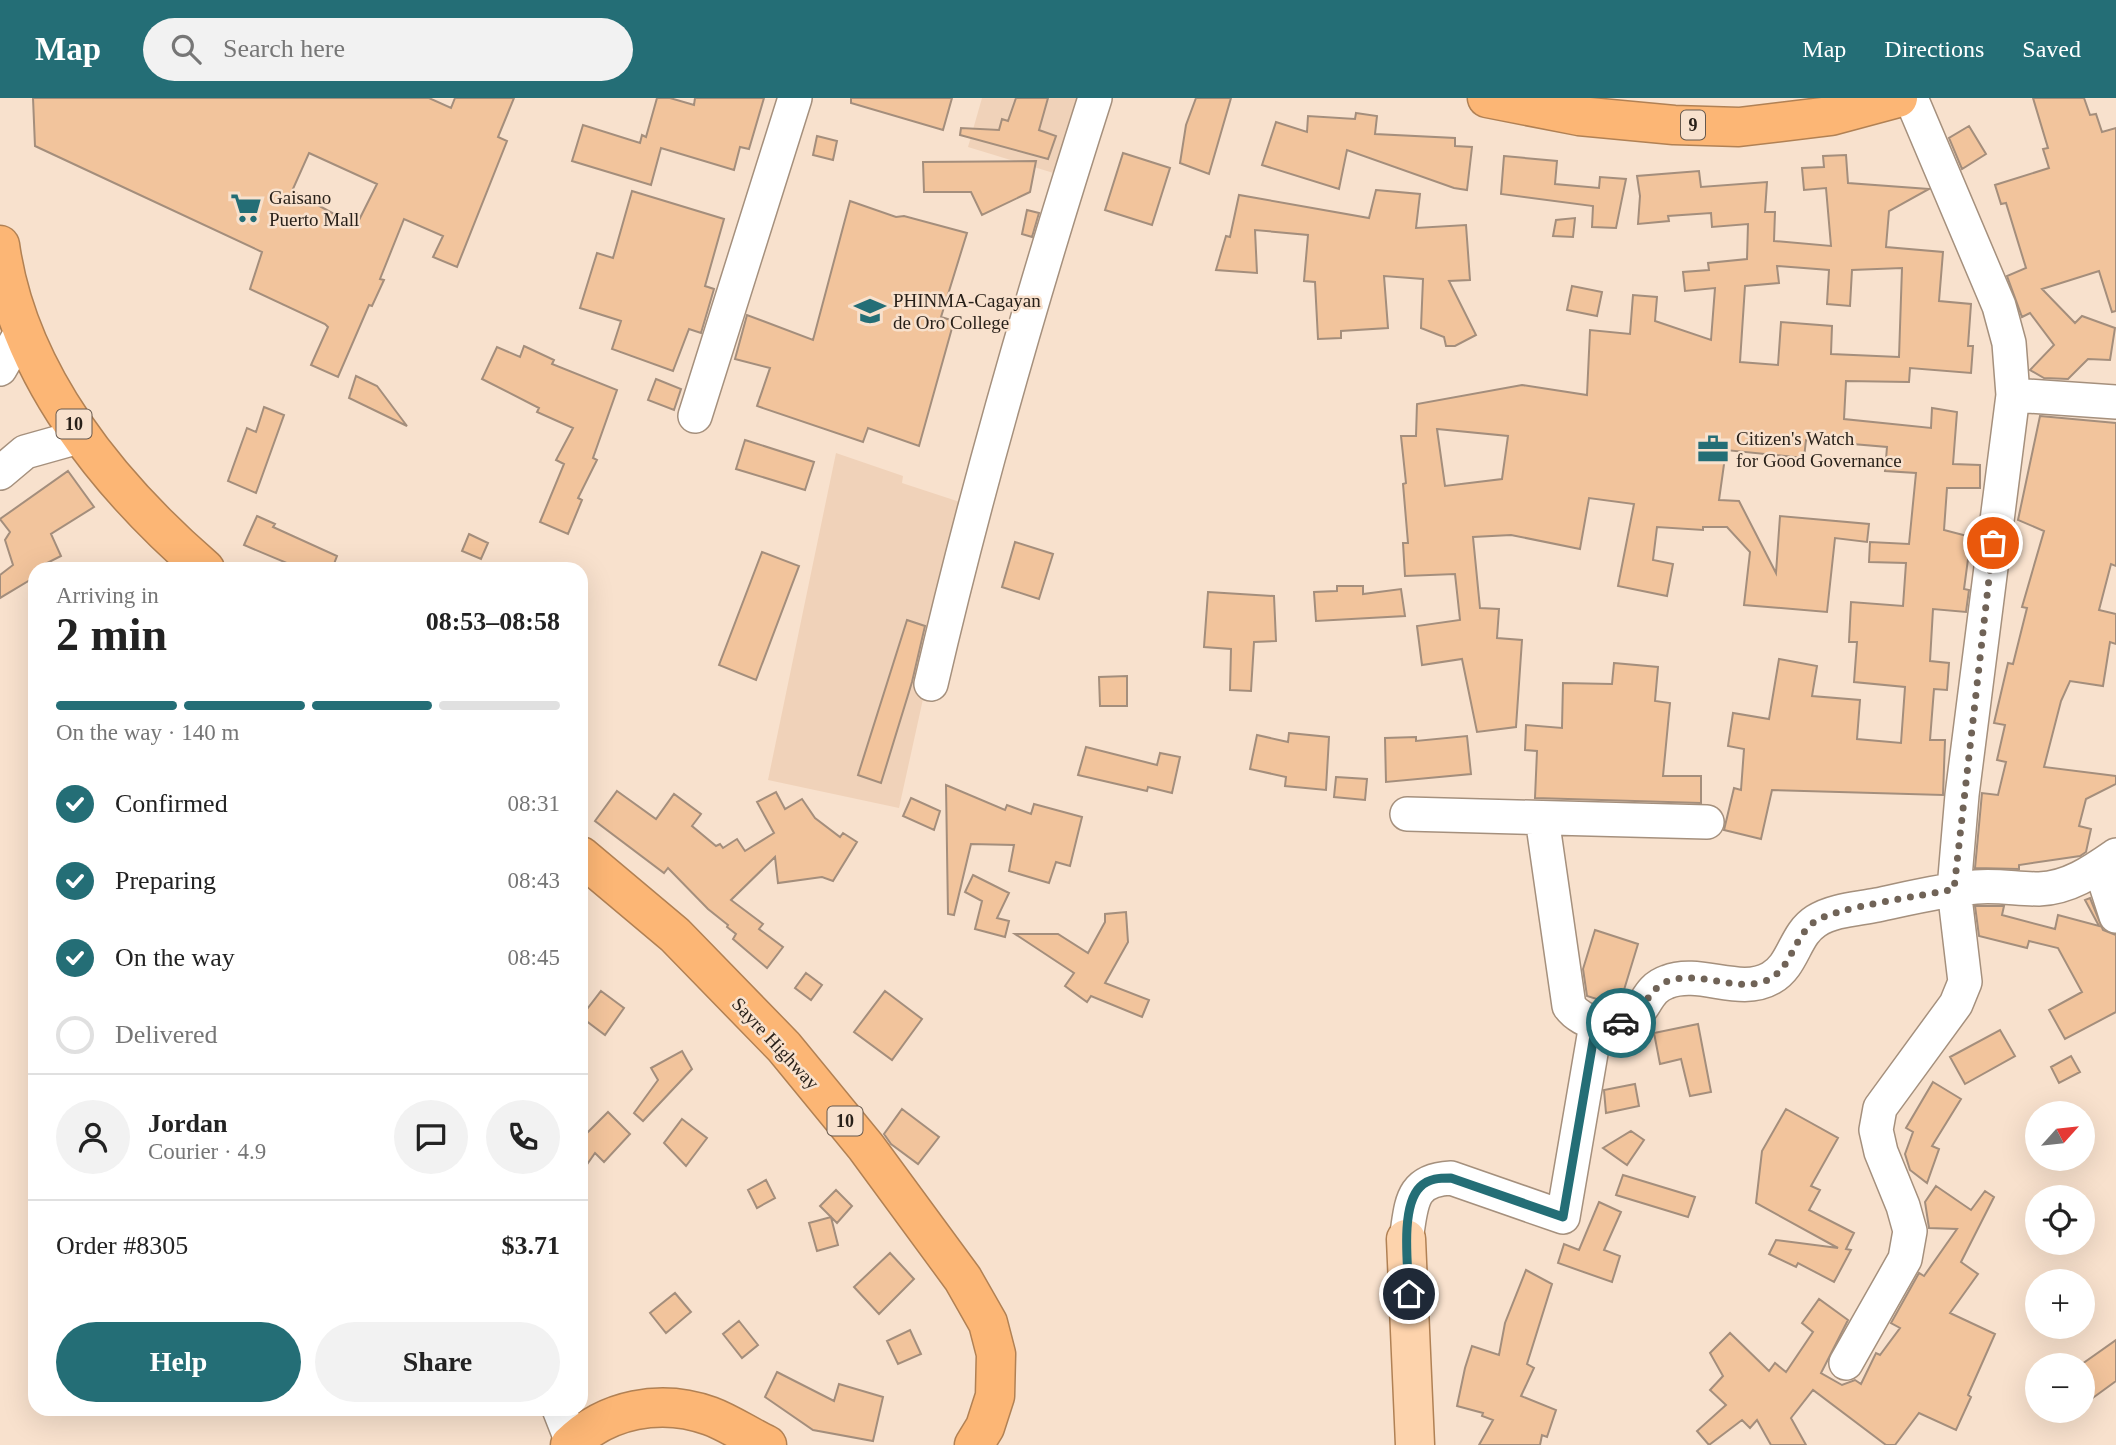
<!DOCTYPE html>
<html lang="en">
<head>
<meta charset="utf-8">
<style>
  :root { --surface:#fff; --page:#f2f2f2; --text:#222; --muted:#767676; --line:#e0e0e0; --accent:#246e76 }
  body { margin:0; font-family:"Times New Roman",serif; background:var(--page); color:var(--text); height:100vh; display:flex; flex-direction:column; font-size:26px; white-space:nowrap }
  * { box-sizing:border-box; margin:0 }
  p { font-size:23px; color:var(--muted) }
  .icon { flex:none; width:38px; height:38px; fill:none; stroke:currentColor; stroke-width:2; stroke-linecap:round; stroke-linejoin:round }
  .map { position:relative; flex:1; overflow:hidden }
  .drawer { position:absolute; left:28px; top:464px; width:560px; height:854px; display:flex; flex-direction:column; background:var(--surface); border-radius:21px; box-shadow:0 7px 28px #0002 }
  .drawer>* { flex:none }
  .needle { width:46px; rotate:63deg }
  .fabs { position:absolute; left:2025px; top:1003px; display:grid; gap:14px }
  .fabs a { display:grid; place-items:center; width:70px; height:70px; border-radius:50%; background:var(--surface); box-shadow:0 7px 28px #0002; font-size:35px }
  .pin { position:absolute; display:grid; place-items:center; width:60px; height:60px; color:#fff; margin:-30px; border:4px solid #fff; border-radius:50%; box-shadow:0 2px 7px #0007 }
  .courier { position:absolute; display:grid; place-items:center; width:70px; height:70px; margin:-35px; border:5px solid #246e76; border-radius:50%; background:#fff; color:#222; box-shadow:0 2px 9px #0007 }
  .overview em { font-style:normal; font-weight:800 }
  .overview div { display:flex; flex-direction:column-reverse }
  .overview { display:flex; align-items:center; justify-content:space-between; height:119px; padding:0 28px }
  h1 { font-size:46px; font-weight:800; line-height:52px }
  .bar { display:grid; grid-template-columns:repeat(4,1fr); gap:10px 7px; align-content:center; height:84px; padding:0 28px }
  .bar i { height:9px; border-radius:5px; background:var(--line) }
  .bar .active { background:var(--accent) }
  .bar p { grid-column:span 4 }
  .line { display:flex; align-items:center; gap:18px; padding:0 28px; border-top:2px solid var(--line) }
  .line div { flex:1 }
  .round { display:grid; place-items:center; flex:none; width:74px; height:74px; border-radius:37px; background:var(--page) }
  ol { padding:0 28px; list-style:none }
  li { display:flex; align-items:center; gap:21px; height:77px }
  li p { margin-inline-start:auto }
  li .icon { padding:7px; border-radius:50%; background:var(--accent); color:#fff; stroke-width:4 }
  li:last-child { color:var(--muted) }
  li i { width:38px; height:38px; border:4px solid var(--line); border-radius:50% }
  .button { display:flex; gap:14px; margin-top:auto; padding:14px 28px }
  .button a { flex:1; height:80px; border-radius:42px; background:var(--accent); color:#fff; font-size:28px; font-weight:800; line-height:80px; text-align:center }
  .button a+a { background:var(--page); color:var(--text) }
  header { display:flex; align-items:center; gap:42px; box-sizing:border-box; height:98px; padding:0 35px; background:var(--accent); color:#fff }
  header strong { font-size:33px }
  nav { display:flex; gap:38px; margin-inline-start:auto; font-size:24px }
  .search { width:490px; height:63px; background:var(--page); display:flex; align-items:center; gap:18px; box-sizing:border-box; padding:0 24px; border-radius:38px; color:var(--muted); font-size:26px }
  .map>svg:first-child { display:block }
  .built { fill:#f0d2b9 }
  .building { fill:#f2c49c; stroke:#a48e7c; stroke-width:2; fill-rule:evenodd }
  .lines { fill:none; stroke-linecap:round; stroke-linejoin:round }
  .minor-casing { stroke:#a5907d; stroke-width:36 }
  .major-casing { stroke:#b18154; stroke-width:41 }
  .highway-casing { stroke:#b18154; stroke-width:41 }
  .minor { stroke:#fff; stroke-width:33 }
  .major { stroke:#fdd3ac; stroke-width:38 }
  .highway { stroke:#fcb675; stroke-width:38 }
  .done { stroke:#706357; stroke-width:7; stroke-dasharray:0 12.6 }
  .route { stroke:#246e76; stroke-width:9 }
  .labels { text-anchor:middle; stroke-width:5; stroke-linejoin:round; paint-order:stroke }
  .shield { fill:#f8e1cd; stroke:#66594e; stroke-width:2 }
  .shield-label { font-size:18px; font-weight:bold; fill:#271f18 }
  .poi-label { font-size:19px; fill:#271f18; stroke:#f8e1cd; text-anchor:start }
  .street-label { font-size:19px; fill:#271f18; stroke:#f8e1cd }
</style>
</head>
<body>
<header>
<strong>Map</strong>
<div class="search"><svg class="icon" aria-label="search" viewBox="0 0 24 24"><circle cx="10" cy="10" r="6"/><path d="M15 15l6 6"/></svg>Search here</div>
<nav><a>Map</a><a>Directions</a><a>Saved</a></nav>
</header>
<div class="map">
<svg width="2116" height="1347" viewBox="0 0 2116 1347">
  <rect width="100%" height="100%" fill="#f8e1cd"/>
  <path class="built" d="M982 0H1083L1060 77 968 49Z
    M836 355 903 378 902 385 966 406 899 710 768 682Z"/>
  <path class="building" d="M33 0H429L451 10 455 0H514L498 39 507 43 457 169 433 159 443 138 404 121 380 181 384 182 372 208 369 207 338 279 311 267 328 229 325 226 250 191 262 154 35 48ZM309 55 377 86 356 128 292 93Z
    M657 0H670L694 7 695 0H764L749 51 740 49 734 72 661 50 651 87 572 63 583 27 640 45 642 37 646 39Z
    M851 0H952L943 32 851 5Z
    M1016 0H1048L1039 32 1056 38 1048 61 960 37 961 30 999 32 1002 21 1008 23Z
    M1196 0H1231L1209 76 1180 65 1186 27Z
    M2033 0H2084L2090 17 2096 16 2102 34 2116 30V213L2112 214 2099 173 2042 191 2075 225 2082 218 2115 230 2110 262 2088 261 2068 281 2044 280 2030 272 2054 247 2030 215 2022 219 2007 178 2026 170 2006 105 2001 106 1995 87 2049 70 2043 51 2048 50Z
    M1356 15 1377 18 1375 36 1455 40V48L1472 49 1467 92 1454 90 1347 52 1339 91 1262 67 1276 24 1307 34 1308 18 1355 21Z
    M1969 28 1986 56 1962 71 1949 40Z
    M817 38 837 43 833 62 813 57Z
    M1123 55 1170 70 1152 127 1105 112Z
    M1846 57 1848 85 1929 91 1889 113 1886 149 1943 154 1939 203 1971 206 1968 248H1973L1971 275 1910 270 1909 284 1846 283 1844 321 1931 330 1932 310 1957 314 1953 366 1980 367V390H1947L1944 432 1971 439 1964 491 1969 492 1966 514 1933 511 1930 563 1949 565 1947 592 1934 591 1930 642H1945L1943 697 1772 692 1761 741 1724 732 1734 690 1741 692 1744 651 1728 648 1733 615 1769 621 1779 561 1817 568 1812 598 1860 602 1857 641 1901 645 1905 589 1854 584 1857 544H1849L1851 504 1903 508 1906 465 1869 464 1870 444 1909 446 1916 375 1885 373 1887 349 1806 342 1804 360 1726 352 1719 402 1739 403 1776 475 1780 418 1869 426 1867 444 1835 440 1827 514 1744 507 1750 454 1727 429H1703V432L1657 429 1653 462 1673 466 1667 498 1618 488 1634 406 1589 400 1580 451 1511 437 1473 439 1480 510 1499 511 1497 540 1522 542 1516 629 1477 634 1462 561 1422 567 1417 528 1460 522 1455 476 1405 478 1403 445H1408L1403 386 1406 385 1401 338H1416L1417 306 1522 287 1587 297 1590 232 1630 236 1633 197 1657 199 1655 223 1711 242 1715 190 1685 193 1683 174 1709 172 1708 165 1747 161 1748 126 1712 129 1711 115 1668 118 1669 123 1638 126 1640 98 1637 78 1699 73 1701 89 1767 84 1765 114H1775L1774 143 1831 148 1826 90 1804 92 1802 70 1824 69 1823 58ZM1777 168 1829 172 1827 206 1850 208 1852 172 1902 170 1899 259 1831 256 1832 228 1781 224 1778 267 1740 264 1745 188 1779 185ZM1437 331 1508 338 1502 381 1445 388Z
    M1504 58 1557 63 1555 86 1599 90 1600 79 1626 81 1616 130 1592 129 1593 108 1501 96Z
    M1036 63 1030 94 982 117 971 94H924L923 64Z
    M1376 92 1420 96 1416 130 1466 127 1470 182 1449 183 1476 237 1455 248H1446L1444 239 1421 230 1423 181 1384 178 1388 230 1341 233V240L1318 241 1315 184 1304 183 1308 137 1255 132 1257 175 1216 172 1226 138 1230 139 1239 97 1369 120Z
    M632 93 724 121 705 188 714 191 701 235 689 231 673 273 612 251 621 223 580 210 597 155 613 160Z
    M850 103 896 119 904 118 967 135 941 219 954 223 919 348 868 330 863 344 757 308 770 270 735 261 747 217 813 242Z
    M1027 112 1039 115 1032 139 1022 136Z
    M1575 120 1573 139 1553 138 1556 122Z
    M1572 188 1602 194 1597 218 1567 212Z
    M524 248 554 262 552 266 617 292 593 360 597 362 578 400 582 402 568 436 540 424 564 366 556 362 573 330 537 314 539 310 482 281 497 249 520 259Z
    M356 278 377 288 407 328 349 300Z
    M656 281 681 291 674 312 648 302Z
    M264 309 284 317 256 395 228 383 247 330 256 334Z
    M2040 318 2116 325V468L2111 466 2099 512 2116 516V546L2110 544 2103 588 2070 583 2061 603 2044 669 2116 678V686L2086 701 2079 728 2091 731 2086 754 2080 758 2019 767V771L1975 770 1982 695 1998 697 2006 664 1997 662 2005 627 1994 625 2008 565 2013 566 2027 510 2022 509 2044 433 2018 422Z
    M745 342 814 364 805 392 736 371Z
    M68 373 94 409 51 436 61 458 35 471V479L0 500V477L13 467 5 442 10 434 0 421Z
    M257 418 275 426 273 429 337 458 332 471H301L244 447Z
    M469 436 488 445 481 461 462 453Z
    M1015 444 1053 456 1039 501 1002 489Z
    M762 454 799 468 756 582 719 567Z
    M1337 488H1363V496L1401 491 1405 518 1316 523 1314 494 1337 493Z
    M1208 494 1274 498 1276 543 1254 544 1251 593 1230 592 1231 551 1204 549Z
    M907 522 925 528 912 584 881 685 858 677Z
    M1614 565 1658 569 1655 603 1670 605 1663 678H1701V705L1535 700 1537 653 1525 652 1526 627 1562 630 1563 585 1612 586Z
    M1127 578V608H1100L1099 579Z
    M1289 635 1329 639 1326 692 1285 688 1286 679 1250 671 1257 637 1288 644Z
    M1467 638 1471 676 1386 684 1385 640 1416 639V643Z
    M1086 649 1157 667 1160 655 1180 659 1172 695 1148 689 1147 693 1078 677Z
    M1336 679 1367 681 1365 702 1334 699Z
    M946 687 1005 712 1007 707 1031 716 1034 706 1082 719 1070 768 1056 764 1049 785 1009 773 1014 747 971 746 954 817 948 816Z
    M617 693 656 721 674 696 701 716 692 728 716 748 720 746 723 750 737 741 745 753 774 735 757 704 776 694 785 711 802 701 815 720 840 739 843 735 857 744 833 783 822 779 778 785 775 759 731 802 763 826 759 831 783 849 767 870 733 841 736 836 727 829 728 827 708 811 668 770 664 775 595 723Z
    M911 700 940 713 934 732 903 718Z
    M973 777 1009 795 997 820 1009 823 1005 839 975 831 982 803 965 794Z
    M2090 800 2103 832 2116 837V914L2065 941 2049 912 2082 894 2058 850 2029 843 2027 850 1979 838 1975 808H2004L2002 817 2055 831 2058 817 2099 828 2085 802Z
    M1126 814 1128 844 1105 885 1149 902 1142 919 1091 898 1087 904 1065 888 1074 875 1015 836H1058L1088 855 1105 824V816Z
    M1595 832 1638 846 1620 905 1616 907 1587 898 1583 871Z
    M806 875 822 887 811 902 795 890Z
    M601 893 624 910 605 937 581 919Z
    M885 893 922 921 892 962 854 934Z
    M1698 926 1711 994 1690 998 1681 961 1660 966 1654 935Z
    M2000 932 2015 958 1965 986 1950 959Z
    M682 953 692 971 643 1023 634 1015 658 982 651 970Z
    M2071 958 2080 974 2059 985 2051 969Z
    M1933 984 1961 1001 1932 1048 1939 1051 1927 1085 1910 1072 1905 1056 1913 1034 1906 1030Z
    M1635 986 1639 1008 1606 1015 1604 992Z
    M902 1011 939 1039 918 1066 891 1046 884 1036Z
    M1786 1011 1838 1040 1811 1088 1820 1092 1809 1112 1854 1135 1846 1151 1851 1152 1834 1184 1798 1165 1796 1169 1769 1156 1776 1142 1838 1150 1756 1105 1762 1053Z
    M608 1014 630 1036 604 1064 595 1055 581 1075V1041Z
    M682 1021 707 1040 686 1068 664 1045Z
    M1631 1033 1644 1042 1627 1067 1603 1050Z
    M1623 1077 1695 1099 1688 1119 1616 1097Z
    M766 1082 775 1100 757 1110 748 1092Z
    M1936 1088 1971 1112 1985 1093 1994 1099 1961 1164 1978 1176 1950 1215 1995 1236 1968 1297 1971 1299 1956 1332 1919 1315 1895 1347H1886L1813 1292 1791 1320 1806 1347H1771L1757 1322 1750 1330 1742 1322 1709 1347 1697 1333 1726 1307 1710 1292 1723 1278 1710 1255 1730 1235 1769 1273 1775 1265 1786 1274 1813 1234 1802 1225 1819 1201 1848 1222 1821 1275 1842 1287 1855 1282 1861 1286 1876 1255 1880 1257 1900 1230 1891 1225 1919 1175 1924 1178 1957 1131 1929 1130 1925 1104Z
    M836 1092 852 1108 837 1125 820 1108Z
    M1599 1104 1621 1114 1604 1152 1620 1158 1612 1184 1558 1165 1564 1146 1579 1152Z
    M831 1119 838 1147 817 1153 809 1125Z
    M890 1155 914 1181 879 1216 854 1189Z
    M1526 1172 1552 1186 1527 1266 1534 1270 1521 1298 1556 1312 1547 1339 1542 1337 1540 1347H1479L1493 1322 1482 1318 1483 1315 1457 1308 1465 1270 1472 1248 1499 1257 1505 1225Z
    M675 1195 691 1214 666 1235 650 1215Z
    M739 1223 758 1247 742 1260 723 1236Z
    M910 1232 921 1256 898 1266 887 1243Z
    M2116 1242V1283L2090 1302 2082 1292V1266Z
    M777 1274 834 1303 839 1286 883 1299 873 1343 813 1332 765 1299Z"/>
  <g class="lines">
    <defs>
      <path id="minor" d="M0 271 22 233
        M2013 297 2116 304
        M695 318 795 0
        M0 375 25 354 82 338
        M931 586C977 388 1033 194 1095 0
        M1407 716 1707 724
        M1542 720 1569 908C1582 926 1617 935 1635 918 1647 906 1649 890 1667 884 1700 871 1740 898 1771 880 1794 867 1794 837 1816 823 1833 812 1857 811 1877 807 1910 800 1942 792 1976 789 1997 787 2018 791 2039 791 2069 790 2093 773 2116 757
        M2104 766 2106 787 2116 818
        M1406 1141C1412 1107 1409 1082 1451 1080L1563 1119 1596 926
        M1846 1265 1905 1161 1910 1133 1903 1108 1881 1054 1876 1032 1880 1010 1956 906 1965 884 1954 791 1962 697 2013 297 2009 245 1999 208 1911 0
        M559 1311 572 1344"/>
      <path id="major" d="M1406 1141 1415 1347"/>
      <path id="highway" d="M1487 0 1579 18 1674 27 1739 29 1831 18 1898 0
        M0 147C18 277 109 388 205 471
        M581 758 675 837 784 949 866 1049 963 1181 988 1225 996 1256 995 1298 985 1329 974 1347
        M570 1347C606 1311 661 1300 710 1318 729 1325 748 1338 767 1347"/>
    </defs>
    <use href="#minor" class="minor-casing"/>
    <use href="#major" class="major-casing"/>
    <use href="#highway" class="highway-casing"/>
    <use href="#minor" class="minor"/>
    <use href="#major" class="major"/>
    <use href="#highway" class="highway"/>
  </g>
  <g class="lines">
    <path class="done" d="M1621 925C1643 920 1646 891 1668 883 1699 873 1728 891 1758 885 1791 879 1791 841 1814 824 1836 809 1923 798 1954 791L1993 445"/>
    <path class="route" d="M1409 1196C1408 1169 1400 1109 1420 1089 1429 1080 1440 1080 1451 1080L1563 1119 1596 926 1621 925"/>
  </g>
  <defs>
    <symbol id="supermarket-bare" viewBox="-9 -9 18 18"><path d="M-6-5.5h2.5l.6 2H6L4.5 2H-2.5L-4.4-4H-6ZM-1.5 3.2a1.3 1.3 0 1 0 .1 0ZM3 3.2a1.3 1.3 0 1 0 .1 0Z" fill="#246e76" stroke="#f8e1cd" stroke-width="2.5" paint-order="stroke"/></symbol>
    <symbol id="university-bare" viewBox="-9 -9 18 18"><path d="M0-5L7-2L0 1L-7-2ZM-4 1L0 2.5L4 1V4Q0 6-4 4Z" fill="#246e76" stroke="#f8e1cd" stroke-width="2.5" paint-order="stroke"/></symbol>
    <symbol id="office-bare" viewBox="-9 -9 18 18"><path d="M-6-3h4V-5.5h4V-3h4V5H-6ZM-1-4.5V-3h2v-1.5ZM-6 0V1H6V0Z" fill="#246e76" stroke="#f8e1cd" stroke-width="2.5" paint-order="stroke"/></symbol>
  </defs>
  <g fill-rule="evenodd">
    <use href="#supermarket-bare" x="224" y="88" width="44" height="44"/>
    <use href="#university-bare" x="848" y="191" width="44" height="44"/>
    <use href="#office-bare" x="1691" y="329" width="44" height="44"/>
  </g>
  <g class="labels">
    <g class="shield">
      <rect x="1681" y="12.5" width="24" height="29" rx="5"/>
      <rect x="56.5" y="311.5" width="35" height="29" rx="5"/>
      <rect x="827.5" y="1008.5" width="35" height="29" rx="5"/>
    </g>
    <g class="shield-label">
      <text x="1693" y="33">9</text>
      <text x="74" y="332">10</text>
      <text x="845" y="1029">10</text>
    </g>
    <g class="poi-label">
      <text x="269" y="106">Gaisano<tspan x="269" dy="22">Puerto Mall</tspan></text>
      <text x="893" y="209">PHINMA-Cagayan<tspan x="893" dy="22">de Oro College</tspan></text>
      <text x="1736" y="347">Citizen's Watch<tspan x="1736" dy="22">for Good Governance</tspan></text>
    </g>
    <g class="street-label">
      <text transform="translate(776 945) rotate(47)" y="7">Sayre Highway</text>
    </g>
  </g>
</svg>
<div class="fabs">
<a><svg class="needle" viewBox="-14 -14 28 28"><path d="M0-13l5 13h-10z" fill="#e53935"/><path d="M0 13l5-13h-10z" fill="#767676"/></svg></a>
<a><svg class="icon" aria-label="locate" viewBox="0 0 24 24"><circle cx="12" cy="12" r="6"/><path d="M12 2v4M12 18v4M2 12h4M18 12h4"/></svg></a>
<a>+</a>
<a>−</a>
</div>
<div class="pin" style="left:1993px;top:445px;background:#ea580c"><svg class="icon" aria-label="bag" viewBox="0 0 24 24"><path d="M5 8h14l-1 12H6zM9 8a3 3 0 0 1 6 0"/></svg></div>
<div class="pin" style="left:1409px;top:1196px;background:#1f2937"><svg class="icon" aria-label="home" viewBox="0 0 24 24"><path d="M3 11l9-7 9 7M6 9v11h12V9"/></svg></div>
<div class="courier" style="left:1621px;top:925px"><svg class="icon" aria-label="car" viewBox="0 0 24 24"><path d="M5 17H2v-5l4-1 3-4h7l3 4 3 1v5h-3M9 17h6M6 11h13"/><circle cx="7" cy="17" r="2"/><circle cx="17" cy="17" r="2"/></svg></div>
<section class="drawer">
<div class="overview"><div><h1>2 min</h1><p>Arriving in</p></div><em>08:53–08:58</em></div>
<div class="bar"><i class="active"></i><i class="active"></i><i class="active"></i><i></i><p>On the way · 140 m</p></div>
<ol>
<li><svg class="icon" aria-label="check" viewBox="0 0 24 24"><path d="M5 12l5 5 9-10"/></svg>Confirmed<p>08:31</p></li>
<li><svg class="icon" aria-label="check" viewBox="0 0 24 24"><path d="M5 12l5 5 9-10"/></svg>Preparing<p>08:43</p></li>
<li><svg class="icon" aria-label="check" viewBox="0 0 24 24"><path d="M5 12l5 5 9-10"/></svg>On the way<p>08:45</p></li>
<li><i></i>Delivered</li>
</ol>
<div class="line" style="height:126px"><a class="round"><svg class="icon" aria-label="person" viewBox="0 0 24 24"><circle cx="12" cy="8" r="4"/><path d="M4 21q1-7 8-7t8 7"/></svg></a><div><b>Jordan</b><p>Courier · 4.9</p></div><a class="round"><svg class="icon" aria-label="chat" viewBox="0 0 24 24"><path d="M4 5h16v11H9l-5 4z"/></svg></a><a class="round"><svg class="icon" aria-label="phone" viewBox="0 0 24 24"><path d="M5 4h4l2 5-3 2q2 4 5 5l2-3 5 2v4C11 20 4 13 5 4z"/></svg></a></div>
<div class="line" style="height:91px"><div>Order #8305</div><b>$3.71</b></div>
<div class="button"><a>Help</a><a>Share</a></div>
</section>
</div>
</body>
</html>
